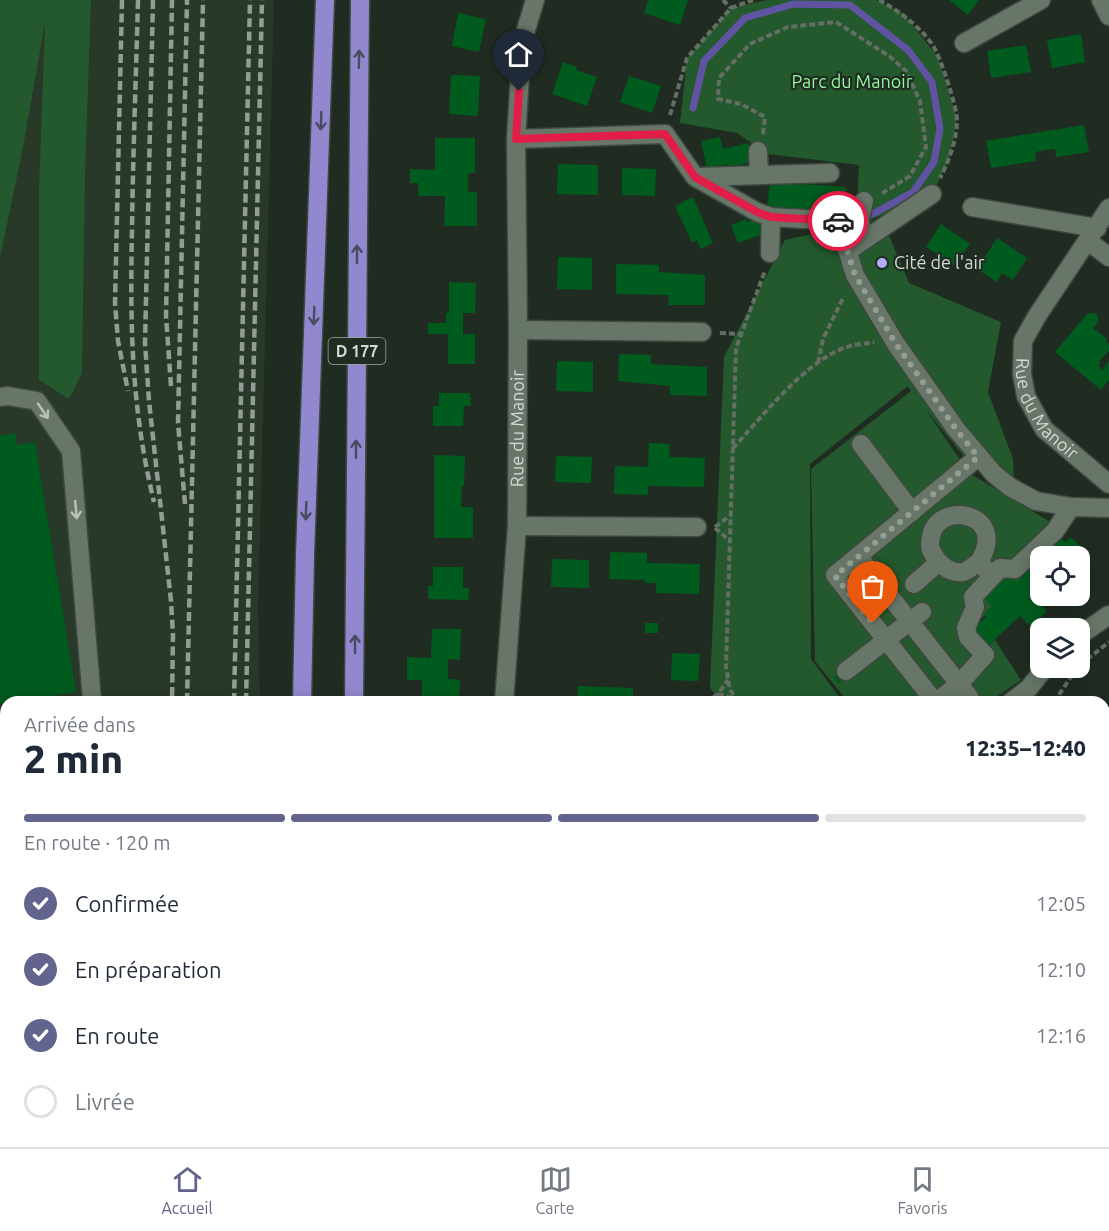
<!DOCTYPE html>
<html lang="fr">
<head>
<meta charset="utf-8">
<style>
  :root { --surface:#fff; --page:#f6f6f7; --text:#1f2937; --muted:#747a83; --line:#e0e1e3; --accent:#62648e }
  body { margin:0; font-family:Ubuntu,sans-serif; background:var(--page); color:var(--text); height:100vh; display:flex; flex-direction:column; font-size:22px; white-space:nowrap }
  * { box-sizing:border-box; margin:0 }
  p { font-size:20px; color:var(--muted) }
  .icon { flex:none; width:33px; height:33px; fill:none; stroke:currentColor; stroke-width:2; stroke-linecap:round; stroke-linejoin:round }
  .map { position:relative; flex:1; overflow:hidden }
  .side { position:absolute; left:0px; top:696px; width:1110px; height:452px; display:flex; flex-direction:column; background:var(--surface); border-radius:18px 18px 0 0; box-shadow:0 3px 15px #0003 }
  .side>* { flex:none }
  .buttons { position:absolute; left:1030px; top:546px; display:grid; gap:12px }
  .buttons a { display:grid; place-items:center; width:60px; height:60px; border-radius:12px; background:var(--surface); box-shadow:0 3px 15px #0003; font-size:30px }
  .pin { position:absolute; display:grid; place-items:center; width:51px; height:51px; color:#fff; margin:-62px -26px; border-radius:50% 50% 50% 0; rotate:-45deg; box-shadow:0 0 6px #0007 }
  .pin .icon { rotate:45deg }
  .courier { position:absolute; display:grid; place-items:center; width:60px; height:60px; margin:-30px; border:4px solid #e11d48; border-radius:50%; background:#fff; color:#222; box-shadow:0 2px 8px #0007 }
  .overview em { font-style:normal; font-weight:800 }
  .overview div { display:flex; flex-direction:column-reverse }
  .overview { display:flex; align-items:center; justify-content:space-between; height:102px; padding:0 24px }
  h1 { font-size:39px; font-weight:800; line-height:45px }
  .bar { display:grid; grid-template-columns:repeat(4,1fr); gap:9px 6px; align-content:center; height:72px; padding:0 24px }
  .bar i { height:8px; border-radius:4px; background:var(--line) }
  .bar .on { background:var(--accent) }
  .bar p { grid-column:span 4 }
  ol { padding:0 24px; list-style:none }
  li { display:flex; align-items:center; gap:18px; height:66px }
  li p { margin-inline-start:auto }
  li .icon { padding:6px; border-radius:50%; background:var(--accent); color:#fff; stroke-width:4 }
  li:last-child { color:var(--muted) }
  li i { width:33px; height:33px; border:3px solid var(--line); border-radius:50% }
  .tabs { display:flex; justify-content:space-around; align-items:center; height:84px; border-top:2px solid var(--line); background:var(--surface); font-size:16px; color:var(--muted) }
  .tabs a { display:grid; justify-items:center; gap:3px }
  .tabs .on { color:var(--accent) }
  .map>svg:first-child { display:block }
  .built { fill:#283829 }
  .green { fill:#23592d }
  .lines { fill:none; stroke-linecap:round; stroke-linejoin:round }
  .stream { stroke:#6053a1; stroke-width:7 }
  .building { fill:#005b1e }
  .minor-casing { stroke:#3e483f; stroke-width:21 }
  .highway-casing { stroke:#3e483f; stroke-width:21 }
  .path { stroke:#646e65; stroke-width:4; stroke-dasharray:6 3; stroke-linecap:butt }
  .minor { stroke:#687669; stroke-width:18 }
  .highway { stroke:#9188d0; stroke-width:18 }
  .rail { stroke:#949d95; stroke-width:4.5; stroke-dasharray:9 4.5; stroke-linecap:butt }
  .oneway { stroke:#484c5e }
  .oneway2 { stroke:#b8c2b9 }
  .done { stroke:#949e95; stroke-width:6; stroke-dasharray:0 10.8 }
  .route { stroke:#e11d48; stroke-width:8 }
  .poi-dot { fill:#b5acf8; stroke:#202c21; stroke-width:2 }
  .labels { text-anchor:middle; stroke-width:4.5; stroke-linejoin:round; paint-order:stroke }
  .shield { fill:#202c21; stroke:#9da69e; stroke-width:1.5 }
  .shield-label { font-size:16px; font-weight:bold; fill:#d3dbd4 }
  .park-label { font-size:18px; fill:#92f69f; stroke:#202c21 }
  .poi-label { font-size:18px; fill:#d3dbd4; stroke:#202c21; text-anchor:start }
  .street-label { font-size:18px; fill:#d3dbd4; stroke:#202c21 }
</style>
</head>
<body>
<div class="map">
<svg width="1109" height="1147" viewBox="0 0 1109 1147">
  <rect width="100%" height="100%" fill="#202c21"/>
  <path class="built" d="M0 0H274L258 607 260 702H6V1142H99L94 1147H0Z
    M200 1142H257V1147H200Z"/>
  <path class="green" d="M0 0H91L85 175 82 373 69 399 39 380V189L45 23 23 147 0 258Z
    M767 0H876L903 13 938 57 957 119 949 161 932 194 868 221 882 219 909 283 1001 322 988 392 1013 459 1014 483 971 465 926 410 969 473 1067 532 1017 582 1006 571 992 606 973 629 989 645 995 640 1021 680 989 702H848L815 661 811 469 911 391 908 386 810 464 811 659 843 702H721L710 688 724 357 785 240 856 224 859 165 768 154 737 133 680 123 687 58 731 8Z
    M6 812V1142H36L31 1147H0V818Z"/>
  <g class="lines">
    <path class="stream" d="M693 108 704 61 745 18 793 4 850 5 908 50 932 82 940 129 934 162 913 192 871 215"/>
  </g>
  <path class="building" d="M648 0H688L680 25 644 13Z
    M949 0H979L968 15Z
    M458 13 486 19 479 52 452 46Z
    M1081 34 1085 62 1052 68 1047 40Z
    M1026 45 1031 72 991 78 987 51Z
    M563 62 577 67 576 70 597 77 587 106 552 94Z
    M451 75 480 76 478 116 449 114Z
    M629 76 661 86 652 113 620 102Z
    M1084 125 1089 152 1056 157 1055 149 1045 150 1035 152 1036 161 991 168 986 141Z
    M720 137 723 149 748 143 753 161 728 168 727 164 707 168 701 141Z
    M435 138H475V173H468V192H477V226H444L445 196H418V183H410V169L435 170Z
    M558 164 598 165V195L557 194Z
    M622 168 656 169 655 196 622 195Z
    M770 182 846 187 844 215 767 208Z
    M693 197 713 243 701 249 697 240 692 243 675 206Z
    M760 217 766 233 738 243 731 225 746 219 748 222Z
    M941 224 970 244 954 266 926 247Z
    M997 238 1027 258 1013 280 1002 273 997 282 977 269Z
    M884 256 889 267 880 271 875 260Z
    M558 257 592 258V290L557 289Z
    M616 264 659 265V272L705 275V305H668L669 295 616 294Z
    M449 282 476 283 475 313H463V334H475V364H448V334H428V323H446V313H449Z
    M1088 313H1094L1098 316V322L1093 328 1107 339 1105 341 1109 344V351L1099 361 1101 363 1098 366 1102 370 1109 361V380L1101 390 1055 352Z
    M619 354 651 355V364L707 367V396L670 395V386L618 381Z
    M557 361 593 362V392L556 391Z
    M439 393H470L471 406H464L463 426H433V406H439Z
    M16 433 17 445 35 442 76 692 0 704V436Z
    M649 443 670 444 669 457 705 458 704 487 648 486V495L614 494 615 466 648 467Z
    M434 455 465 456 464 486H462L461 507H473V538H434Z
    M556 456 592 457 591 483 555 482Z
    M1071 537 1080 546 1075 551 1080 556H1043L1061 538 1065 542Z
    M610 552 647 553V563L700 564 699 594 656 593V583H645V580L609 579Z
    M1041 558V595L1036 600 1047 611 1031 627 1020 616 989 645 973 629 986 617 984 615 992 606 983 597 1006 571 1017 582Z
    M552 559 589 560V588L551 587Z
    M433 567H463V588H469L468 600 428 599V586H433Z
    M645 623H658V633H645Z
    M432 629H461L460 660 448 659V679L460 680 459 702H422V680H407V657L431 658Z
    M672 653 700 654 698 681 671 680Z
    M840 671 846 678 838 684 833 677Z
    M578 686 633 688V702H540V696L577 698Z
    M1104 785H1109V815H1104Z
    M1104 843 1109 845V867L1104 866Z
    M1104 892 1109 894 1105 910H1104Z
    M1104 939 1109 941V964L1104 963Z
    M539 1142H583L585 1147H540Z"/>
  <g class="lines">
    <defs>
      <g id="minor">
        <path d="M1101 0 1109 16"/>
        <path d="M964 43 1041 0"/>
        <path d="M516 139 665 134 695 177 757 212 771 217 838 221 855 275 896 344 956 429 994 474 1010 487 1036 501 1071 507 1109 508"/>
        <path d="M758 151 759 175"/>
        <path d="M697 177 830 173"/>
        <path d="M972 207 1097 228"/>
        <path id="s1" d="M1109 208 1037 316 1023 341 1022 374 1026 396 1044 429 1109 484"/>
        <path d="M863 240 860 219 864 201"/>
        <path d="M1088 241 1109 257"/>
        <path d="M848 251 932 194"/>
        <path d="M770 253 771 217"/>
        <path d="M518 330 702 332"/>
        <path d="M0 397 8 396 37 401 71 451 92 700 90 702"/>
        <path d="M861 444 912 512"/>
        <path d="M517 526 697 527"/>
        <path d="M859 557 970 698"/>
        <path d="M979 562C1010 511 936 500 931 537 930 542 929 546 931 550 937 562 948 574 963 572 968 571 974 565 979 562L992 576"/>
        <path d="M914 584 938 563"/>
        <path d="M1080 635 1109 615"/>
        <path d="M846 671 922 612"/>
        <path id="s2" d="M504 702 517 526 518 330 516 139 522 43 535 0"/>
        <path d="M935 702 835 575 978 457"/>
        <path d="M936 702 959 684 985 655 968 637 966 628 975 607 973 597 1000 568 1015 569 1055 531 1071 507"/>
        <path d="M1011 702 1029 688 1045 668"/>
        <path d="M0 724 6 723"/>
      </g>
      <path id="highway" d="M302 702 305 555 325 0
        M354 702 360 0
        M317 1142 318 1147
        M295 1147V1142
        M352 1147V1142
        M436 1147 449 1142
        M459 1147 465 1142"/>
    </defs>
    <use href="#minor" class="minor-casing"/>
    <use href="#highway" class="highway-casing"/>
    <path class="path" d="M723 0 731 8
      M879 0C899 11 918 25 932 44 940 55 957 107 957 120 957 139 949 161 940 178
      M670 115 687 58 731 8 753 0
      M763 134 765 117 741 104 718 99 719 78 750 44 788 27 836 22 889 56 906 71 920 101 926 147 910 176 881 194
      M720 333 741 334
      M818 363 823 339 844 296
      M733 448C762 417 806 360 847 347 855 344 865 344 874 342
      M715 527 731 515
      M715 528 730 541
      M1080 665 1109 642
      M718 694 737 699
      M706 702 718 694 728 680
      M739 702 730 690 726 666 736 348 765 271
      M1054 702 1077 668
      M193 1142V1147"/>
    <use href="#minor" class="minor"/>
    <use href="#highway" class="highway"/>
    <path class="rail" d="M122 0 115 303 118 341 128 391
      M138 0C136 76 133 153 132 229 130 325 131 407 154 502
      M153 0 145 343 149 401 171 601 173 634 172 702
      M171 386 166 316 172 0
      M185 504 178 423 187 0
      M187 702 203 0
      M234 702 250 0
      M246 702 262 0
      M221 1142 222 1147
      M231 1142V1147
      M243 1142 244 1147
      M67 1147 71 1142
      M85 1147 89 1142"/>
  </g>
  <defs><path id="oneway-shaft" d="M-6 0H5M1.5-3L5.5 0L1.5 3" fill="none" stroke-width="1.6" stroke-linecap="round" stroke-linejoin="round" transform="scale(1.5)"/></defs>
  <g class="oneway">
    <use href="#oneway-shaft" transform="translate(359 59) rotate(-89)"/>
    <use href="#oneway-shaft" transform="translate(321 121) rotate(92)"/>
    <use href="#oneway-shaft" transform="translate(357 254) rotate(-90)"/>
    <use href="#oneway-shaft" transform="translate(314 316) rotate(92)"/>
    <use href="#oneway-shaft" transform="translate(356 449) rotate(-90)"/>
    <use href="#oneway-shaft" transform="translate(306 511) rotate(92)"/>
    <use href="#oneway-shaft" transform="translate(355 644) rotate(-90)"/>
  </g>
  <g class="oneway2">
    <use href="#oneway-shaft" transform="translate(43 411) rotate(56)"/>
    <use href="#oneway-shaft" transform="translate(76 510) rotate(85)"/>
  </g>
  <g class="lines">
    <path class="done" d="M838 221 855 275 896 344 956 429 978 457 835 576 873 623"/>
    <path class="route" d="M519 91 516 139 665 134 695 177 757 212 771 217 838 221"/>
  </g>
  <circle class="poi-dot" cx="882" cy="263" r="6"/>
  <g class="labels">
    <rect class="shield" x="328.5" y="338" width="57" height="26" rx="4.5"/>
    <g class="shield-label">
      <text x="357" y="357">D 177</text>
    </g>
    <g class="park-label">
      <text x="852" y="88">Parc du Manoir</text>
    </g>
    <g class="poi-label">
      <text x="894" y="269">Cité de l'air</text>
    </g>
    <g class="street-label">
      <text dy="6" stroke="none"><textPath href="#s1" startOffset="234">Rue du Manoir</textPath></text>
      <text dy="6" stroke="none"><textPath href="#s2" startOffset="274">Rue du Manoir</textPath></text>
    </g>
  </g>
</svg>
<div class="buttons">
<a><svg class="icon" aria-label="locate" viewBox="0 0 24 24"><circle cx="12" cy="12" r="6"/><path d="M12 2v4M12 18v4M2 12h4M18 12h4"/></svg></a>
<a><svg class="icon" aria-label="layers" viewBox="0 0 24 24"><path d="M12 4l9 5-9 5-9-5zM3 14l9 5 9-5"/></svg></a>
</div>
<div class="pin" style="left:873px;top:623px;background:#ea580c"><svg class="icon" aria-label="bag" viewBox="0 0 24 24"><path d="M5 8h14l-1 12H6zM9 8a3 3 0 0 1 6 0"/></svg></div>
<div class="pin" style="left:519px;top:91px;background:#1f2937"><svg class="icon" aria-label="home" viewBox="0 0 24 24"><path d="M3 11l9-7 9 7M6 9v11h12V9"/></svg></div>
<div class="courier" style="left:838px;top:221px"><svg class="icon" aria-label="car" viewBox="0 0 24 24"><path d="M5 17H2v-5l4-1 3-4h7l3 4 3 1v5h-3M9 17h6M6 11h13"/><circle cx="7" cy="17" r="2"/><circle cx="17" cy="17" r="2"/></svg></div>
<section class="side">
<div class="overview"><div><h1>2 min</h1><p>Arrivée dans</p></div><em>12:35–12:40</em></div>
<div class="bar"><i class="on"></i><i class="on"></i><i class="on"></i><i></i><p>En route · 120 m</p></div>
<ol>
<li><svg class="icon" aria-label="check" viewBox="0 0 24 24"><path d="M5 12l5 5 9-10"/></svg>Confirmée<p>12:05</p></li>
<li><svg class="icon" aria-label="check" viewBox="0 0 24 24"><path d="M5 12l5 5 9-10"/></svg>En préparation<p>12:10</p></li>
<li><svg class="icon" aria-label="check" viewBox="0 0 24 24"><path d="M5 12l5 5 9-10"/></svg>En route<p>12:16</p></li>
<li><i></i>Livrée</li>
</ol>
</section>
</div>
<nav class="tabs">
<a class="on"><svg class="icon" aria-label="home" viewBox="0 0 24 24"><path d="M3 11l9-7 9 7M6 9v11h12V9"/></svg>Accueil</a>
<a><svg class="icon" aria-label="map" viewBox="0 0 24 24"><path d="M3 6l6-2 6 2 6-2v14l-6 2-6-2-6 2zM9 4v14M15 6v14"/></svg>Carte</a>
<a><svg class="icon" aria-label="saved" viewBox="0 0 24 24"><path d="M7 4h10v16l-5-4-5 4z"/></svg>Favoris</a>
</nav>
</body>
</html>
